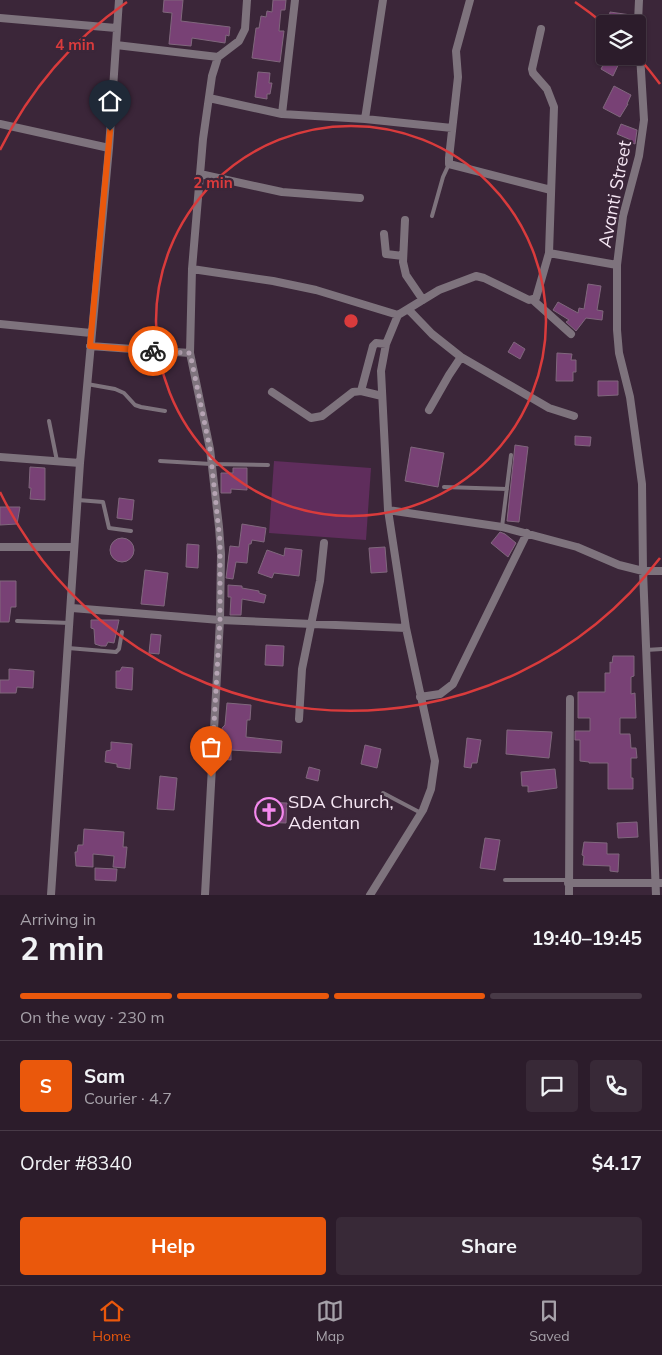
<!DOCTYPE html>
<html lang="en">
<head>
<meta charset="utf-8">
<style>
  :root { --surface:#2c1c2b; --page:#382937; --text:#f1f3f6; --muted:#a6a1a9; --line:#483a47; --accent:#ea580c }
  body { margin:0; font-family:Mulish,sans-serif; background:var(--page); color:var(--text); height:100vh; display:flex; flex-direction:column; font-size:19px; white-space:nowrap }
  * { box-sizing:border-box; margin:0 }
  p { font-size:16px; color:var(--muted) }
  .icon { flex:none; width:28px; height:28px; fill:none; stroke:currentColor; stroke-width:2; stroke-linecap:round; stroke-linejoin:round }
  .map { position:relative; height:895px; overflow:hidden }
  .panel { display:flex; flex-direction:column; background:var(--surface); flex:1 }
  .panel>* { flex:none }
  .buttons { position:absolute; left:596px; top:15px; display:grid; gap:10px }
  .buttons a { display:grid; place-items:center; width:50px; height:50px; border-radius:5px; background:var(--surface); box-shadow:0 1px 4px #0004,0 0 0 1px var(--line); font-size:25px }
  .pin { position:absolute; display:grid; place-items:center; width:42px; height:42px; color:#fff; margin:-51px -21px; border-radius:50% 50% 50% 0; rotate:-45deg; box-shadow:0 0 5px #0007 }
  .pin .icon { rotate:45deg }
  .courier { position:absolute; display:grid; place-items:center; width:50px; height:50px; margin:-25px; border:4px solid #ea580c; border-radius:50%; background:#fff; color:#222; box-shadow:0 1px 6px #0007 }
  .headline em { font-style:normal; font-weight:700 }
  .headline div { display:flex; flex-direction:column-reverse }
  .headline { display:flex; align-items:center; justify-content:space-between; height:85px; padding:0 20px }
  h1 { font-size:32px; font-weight:700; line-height:38px }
  .bar { display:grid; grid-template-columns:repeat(4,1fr); gap:8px 5px; align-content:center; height:60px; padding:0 20px }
  .bar i { height:6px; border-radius:4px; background:var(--line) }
  .bar .current { background:var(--accent) }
  .bar p { grid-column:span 4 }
  .line { display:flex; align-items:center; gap:12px; padding:0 20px; border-top:1px solid var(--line) }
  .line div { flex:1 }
  .round { display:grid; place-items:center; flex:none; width:52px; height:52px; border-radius:5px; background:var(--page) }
  .button { display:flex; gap:10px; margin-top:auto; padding:10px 20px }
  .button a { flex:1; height:58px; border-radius:5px; background:var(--accent); color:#fff; font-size:20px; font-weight:700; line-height:58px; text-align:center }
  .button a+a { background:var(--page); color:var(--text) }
  .dock { display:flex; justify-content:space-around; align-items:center; height:70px; border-top:1px solid var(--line); background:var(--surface); font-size:14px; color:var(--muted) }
  .dock a { display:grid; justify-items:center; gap:2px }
  .dock .current { color:var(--accent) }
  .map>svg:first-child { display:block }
  .green { fill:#5f2d5c }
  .building { fill:#784175; stroke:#80677d }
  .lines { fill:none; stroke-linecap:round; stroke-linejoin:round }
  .service { stroke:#7e737d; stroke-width:4 }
  .minor { stroke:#7e737d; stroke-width:8 }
  .done { stroke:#b5a3b3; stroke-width:5; stroke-dasharray:0 9 }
  .route { stroke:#ea580c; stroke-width:6 }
  .ring { fill:none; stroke:#d93b3c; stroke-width:2.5 }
  .labels { text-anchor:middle; stroke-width:4.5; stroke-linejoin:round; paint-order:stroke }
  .street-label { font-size:18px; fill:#f6e7f4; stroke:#3b2639 }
  .poi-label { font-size:18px; fill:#f6e7f4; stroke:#3b2639; text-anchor:start }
  .centre { fill:#d93b3c; stroke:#3b2639; stroke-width:2.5 }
  .ring-label { font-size:15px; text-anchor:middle; font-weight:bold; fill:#d93b3c; stroke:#3b2639; stroke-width:4.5; stroke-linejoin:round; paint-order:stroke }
</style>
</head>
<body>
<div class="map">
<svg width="662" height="895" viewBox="0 0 662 895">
  <rect width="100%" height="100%" fill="#3b2639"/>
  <path class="green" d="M274 461 371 468 366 540 269 533Z"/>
  <path class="building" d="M164 0H183L181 21 230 27 229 36 226 35 225 43 192 38 191 46 169 44 172 13 163 12Z
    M273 0H286L285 10H281L279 31H284L280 62 252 58 256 28H259L261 16 266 17 267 11 272 12Z
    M610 12 631 15 629 24H608Z
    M608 56H617L621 59 613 76 601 69Z
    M258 72 270 73 269 83H272L270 94H267V99L255 97Z
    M614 86 631 95 627 104H628L620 117 603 108Z
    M621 124 637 130 635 144 630 142 631 140 617 134Z
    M588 284 601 286 597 310 603 311 602 320 586 318 576 331 566 322 569 320 553 310 558 302 578 313 579 308 584 309Z
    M514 342 525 349 520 359 508 352Z
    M557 353 572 354 571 360H576V372H573V381H556Z
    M598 381H618V395L598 396Z
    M575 436 591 437 590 446 575 445Z
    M515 445 528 447 519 522 507 521Z
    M411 447 444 453 438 487 405 481Z
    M30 467 45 468V500L30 499 31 488H29Z
    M233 468H247V490L231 489V493H221V473H233Z
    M119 498 134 500 132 520 117 518Z
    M0 507H20L17 524 0 525Z
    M242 524 266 528 264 542 252 540 251 544H249L247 563 236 562 233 579 226 578 230 546 239 547Z
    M500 532 505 534 516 543 508 557 491 543Z
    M110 550a12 12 0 1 1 24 0a12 12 0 1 1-24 0Z
    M187 544 199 545 198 568 186 567Z
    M385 547 387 572 371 573 369 548Z
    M285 548 302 550 299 576 274 573 272 578 258 573 267 550 284 556Z
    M145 570 168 573 164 606 141 604Z
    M0 581H16V607H11L9 622H0Z
    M228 585 242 586V588L259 591V593L266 595 264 603 242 599 241 615H230L231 597H228Z
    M91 620H119L114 643 108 642 106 646H101L95 644 94 629 91 628Z
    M151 634 161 635 159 654 149 653Z
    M266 645 284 646 283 666 265 665Z
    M613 656H634V676L631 677V694L635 693 636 718H620V734H630L631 748H636L637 758H631V778H633V789H608V763H589V762L580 761V740H575V731H590V718H578V692H605V673H610V662L612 663Z
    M122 667 133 668 132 690 116 688V671H120Z
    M9 669 34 671 33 688 17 687 16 693H0V680H9Z
    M227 703 251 705 250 720H247L246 737 282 741 281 753 231 750V760L220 759 222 728 225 725Z
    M507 730 552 732 549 758 506 754Z
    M467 738 481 740 477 763H472L471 768 464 767Z
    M111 742 132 744 130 769 117 767V764L105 762 106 751 111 750Z
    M365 745 381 749 377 768 361 764Z
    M309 767 320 770 318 781 306 778Z
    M555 769 557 788 528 792V786H522L521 772Z
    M160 776 177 778 174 810 157 809Z
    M257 802 287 803 286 823 257 822Z
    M637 822 638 837 618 838 617 823Z
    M84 829 124 832 123 847H127L125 868 113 867 114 856 93 854V867L76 866 75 852H77L78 845H83Z
    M485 838 500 840 495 870 480 868Z
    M584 842 607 843V854H619L618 872 610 871V866L583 865 584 856 582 855Z
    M95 868 117 869 116 881 95 880Z"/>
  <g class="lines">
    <path class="service" d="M432 216 443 177 449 164
      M87 384 115 389 124 393 135 405 141 407 165 411
      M49 421 57 461
      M160 461 211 464 268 465
      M444 487 507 489
      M78 500 103 502 109 528 131 531
      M502 527 511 455
      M17 621 70 623
      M68 648 116 652 119 649 122 632
      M646 650 662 649
      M383 793 421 813
      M505 880H569"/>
    <path class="minor" d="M470 0 456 51 458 77 449 158V164L551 190
      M639 0 638 22 644 120 639 156 623 216 617 265V330L619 353 630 397 642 484 643 571 656 895
      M0 18 116 28
      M541 29 532 69 533 73 547 89 554 107 549 253 617 265
      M116 45 218 57
      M209 98 282 114 365 119 452 128
      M282 114 295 0
      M365 119 383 0
      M0 124 109 148
      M200 174 282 192 360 198
      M405 220 403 262 406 275 423 300
      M384 234 386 254 403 256
      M192 269 273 281 316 290 398 315
      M533 300 571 334
      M408 309 432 334 461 357 549 408 574 416
      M0 324 91 333
      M90 346 190 353
      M361 391 373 346 376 343 386 344
      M272 392 311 418 322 416 353 392 361 391 382 396
      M429 410 449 375 461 357
      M0 457 80 463
      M388 510 502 527 577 547 619 565 643 571H662
      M0 547H74
      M72 608 220 620 406 628
      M420 697 440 694 453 684 527 533
      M299 719 302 669 320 581 324 543
      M568 883H662
      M51 895 80 463 109 148 119 0
      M205 895 220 620 221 554 219 527 210 449 190 353 192 269 203 139 212 76 218 57 239 41 245 29 247 0
      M370 895 423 810 431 789 435 761 406 628 388 510 381 371 386 344 398 315 439 290 476 276 484 278 529 300 536 298 549 253
      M569 895 570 699"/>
  </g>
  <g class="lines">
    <path class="done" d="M153 351 190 353 210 449 220 541V620L211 777"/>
    <path class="route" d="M110 131 90 346 153 351"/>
  </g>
  <g class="ring">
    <circle cx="351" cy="321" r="195"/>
    <path d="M660 558A390 390 0 0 1 0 492M0 150A390 390 0 0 1 127 2M575 2A390 390 0 0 1 604 24M639 58A390 390 0 0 1 660 84"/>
  </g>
  <defs>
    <symbol id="church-ring" viewBox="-11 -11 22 22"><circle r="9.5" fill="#3b2639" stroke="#f589ee" stroke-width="1.5"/><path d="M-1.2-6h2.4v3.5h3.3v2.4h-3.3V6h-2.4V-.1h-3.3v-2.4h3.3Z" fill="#f589ee"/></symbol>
  </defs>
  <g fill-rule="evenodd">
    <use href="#church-ring" x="253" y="796" width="32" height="32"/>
  </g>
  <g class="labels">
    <g class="street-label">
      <text transform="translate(615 194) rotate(-79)" y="6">Avanti Street</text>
    </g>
    <g class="poi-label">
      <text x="288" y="808">SDA Church,<tspan x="288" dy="21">Adentan</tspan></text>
    </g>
  </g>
  <circle cx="351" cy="321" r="8" class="centre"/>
  <g class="ring-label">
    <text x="75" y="50">4 min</text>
    <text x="213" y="188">2 min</text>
  </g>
</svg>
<div class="buttons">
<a><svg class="icon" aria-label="layers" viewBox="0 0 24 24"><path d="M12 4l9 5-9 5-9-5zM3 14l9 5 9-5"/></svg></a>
</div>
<div class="pin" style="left:211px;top:777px;background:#ea580c"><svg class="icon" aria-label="bag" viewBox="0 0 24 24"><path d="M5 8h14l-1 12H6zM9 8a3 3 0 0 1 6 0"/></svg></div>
<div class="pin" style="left:110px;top:131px;background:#1f2937"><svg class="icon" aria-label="home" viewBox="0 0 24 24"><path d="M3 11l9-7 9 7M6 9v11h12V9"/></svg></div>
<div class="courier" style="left:153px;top:351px"><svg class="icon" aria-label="bike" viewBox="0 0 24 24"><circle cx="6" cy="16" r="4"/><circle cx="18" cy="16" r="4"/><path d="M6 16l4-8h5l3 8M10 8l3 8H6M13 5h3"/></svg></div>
</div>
<section class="panel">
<div class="headline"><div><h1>2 min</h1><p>Arriving in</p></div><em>19:40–19:45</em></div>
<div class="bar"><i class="current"></i><i class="current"></i><i class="current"></i><i></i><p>On the way · 230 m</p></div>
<div class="line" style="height:90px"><b class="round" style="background:var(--accent);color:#fff">S</b><div><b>Sam</b><p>Courier · 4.7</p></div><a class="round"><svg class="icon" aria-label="chat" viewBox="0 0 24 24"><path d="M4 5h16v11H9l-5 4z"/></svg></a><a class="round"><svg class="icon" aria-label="phone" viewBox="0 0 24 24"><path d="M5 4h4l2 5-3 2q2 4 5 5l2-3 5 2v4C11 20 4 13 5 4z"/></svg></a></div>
<div class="line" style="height:65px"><div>Order #8340</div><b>$4.17</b></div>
<div class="button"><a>Help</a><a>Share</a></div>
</section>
<nav class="dock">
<a class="current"><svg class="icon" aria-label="home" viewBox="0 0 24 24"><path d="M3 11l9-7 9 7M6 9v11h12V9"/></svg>Home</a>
<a><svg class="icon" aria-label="map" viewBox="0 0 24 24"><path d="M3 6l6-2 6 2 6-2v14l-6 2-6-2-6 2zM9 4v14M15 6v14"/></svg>Map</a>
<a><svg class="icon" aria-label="saved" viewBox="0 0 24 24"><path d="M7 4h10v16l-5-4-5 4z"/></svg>Saved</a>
</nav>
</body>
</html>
